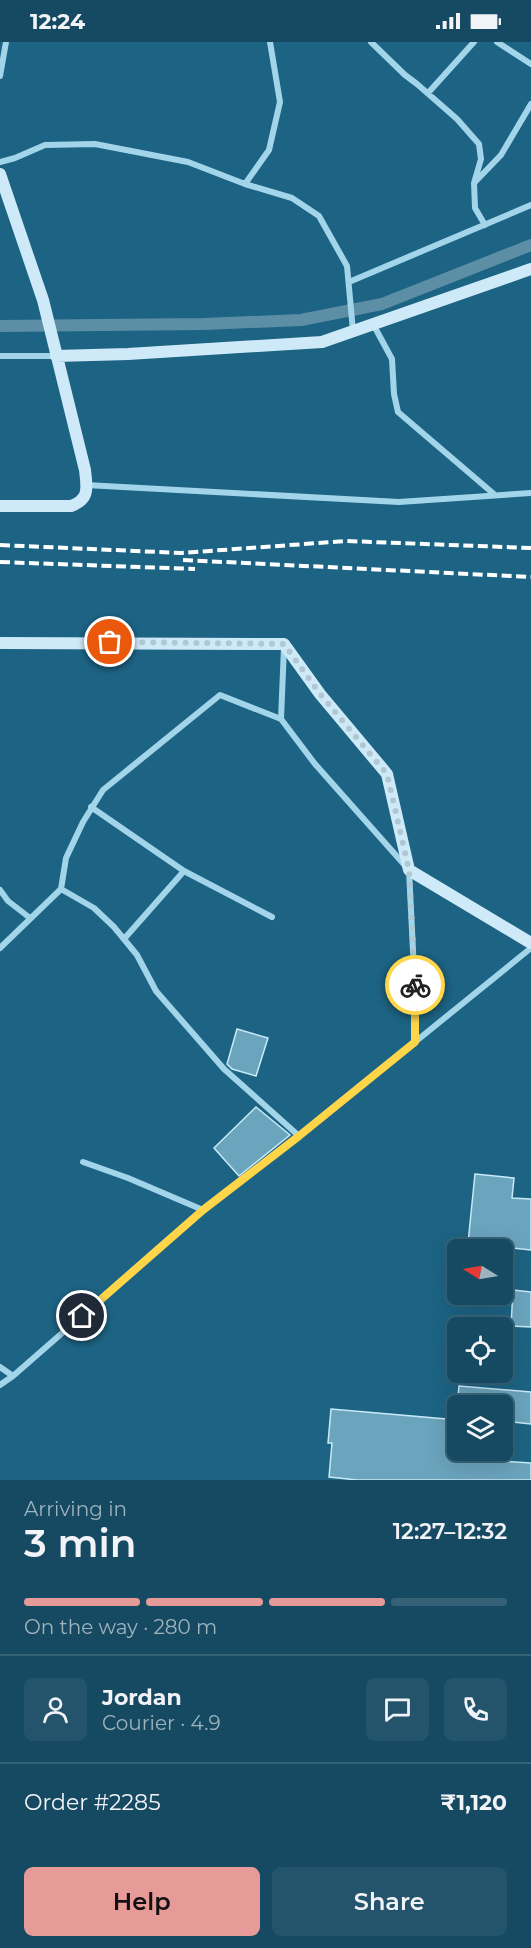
<!DOCTYPE html>
<html lang="en">
<head>
<meta charset="utf-8">
<style>
  :root { --surface:#164a62; --page:#23546b; --text:#f1f3f6; --muted:#9eb3be; --line:#356277; --accent:#e69b98 }
  body { margin:0; font-family:Montserrat,sans-serif; background:var(--page); color:var(--text); height:100vh; display:flex; flex-direction:column; font-size:22px; white-space:nowrap }
  * { box-sizing:border-box; margin:0 }
  p { font-size:20px; color:var(--muted) }
  .icon { flex:none; width:33px; height:33px; fill:none; stroke:currentColor; stroke-width:2; stroke-linecap:round; stroke-linejoin:round }
  .map { position:relative; height:1438px; overflow:hidden }
  .drawer { display:flex; flex-direction:column; background:var(--surface); flex:1 }
  .drawer>* { flex:none }
  .needle { width:39px; rotate:281deg }
  .buttons { position:absolute; left:447px; top:1197px; display:grid; gap:12px }
  .buttons a { display:grid; place-items:center; width:66px; height:66px; border-radius:9px; background:var(--surface); box-shadow:0 6px 24px #0002,0 0 0 2px var(--line); font-size:30px }
  .pin { position:absolute; display:grid; place-items:center; width:51px; height:51px; color:#fff; margin:-26px; border:3px solid #fff; border-radius:50%; box-shadow:0 2px 6px #0007 }
  .courier { position:absolute; display:grid; place-items:center; width:60px; height:60px; margin:-30px; border:4px solid #ffd54a; border-radius:50%; background:#fff; color:#222; box-shadow:0 2px 8px #0007 }
  .headline em { font-style:normal; font-weight:600 }
  .headline div { display:flex; flex-direction:column-reverse }
  .headline { display:flex; align-items:center; justify-content:space-between; height:102px; padding:0 24px }
  h1 { font-size:39px; font-weight:600; line-height:45px }
  .bar { display:grid; grid-template-columns:repeat(4,1fr); gap:9px 6px; align-content:center; height:72px; padding:0 24px }
  .bar i { height:8px; border-radius:4px; background:var(--line) }
  .bar .current { background:var(--accent) }
  .bar p { grid-column:span 4 }
  .line { display:flex; align-items:center; gap:15px; padding:0 24px; border-top:2px solid var(--line) }
  .line div { flex:1 }
  .round { display:grid; place-items:center; flex:none; width:63px; height:63px; border-radius:9px; background:var(--page) }
  .button { display:flex; gap:12px; margin-top:auto; padding:12px 24px }
  .button a { flex:1; height:69px; border-radius:9px; background:var(--accent); color:#111; font-size:24px; font-weight:600; line-height:69px; text-align:center }
  .button a+a { background:var(--page); color:var(--text) }
  .status { display:flex; justify-content:space-between; align-items:center; height:42px; padding:0 30px; background:var(--surface); direction:ltr }
  .status svg { height:16px; fill:currentColor }
  .map>svg:first-child { display:block }
  .lines { fill:none; stroke-linecap:round; stroke-linejoin:round }
  .canal { stroke:#5c8fa6; stroke-width:12 }
  .building { fill:#6ba4bd; stroke:#c8e9f8; stroke-width:1.5 }
  .street { stroke:#a3d5ea; stroke-width:6 }
  .secondary { stroke:#ceeaf8; stroke-width:12 }
  .rail { stroke:#fff; stroke-width:4; stroke-dasharray:10 4.5; stroke-linecap:butt }
  .done { stroke:#b0c8d4; stroke-width:6; stroke-dasharray:0 10.8 }
  .route { stroke:#ffd54a; stroke-width:8 }
</style>
</head>
<body>
<div class="status"><b>12:24</b><svg viewBox="0 0 49 12"><path d="M0 12V9h3v3zM5 12V6h3v6zM10 12V3h3v9zM15 12V0h3v12zM26 1h20v11H26zM47 4h2v5h-2z"/></svg></div>
<div class="map">
<svg width="531" height="1438" viewBox="0 0 531 1438">
  <rect width="100%" height="100%" fill="#1d6383"/>
  <g class="lines">
    <path class="canal" d="M0 284 204 282 301 278 382 262 531 203"/>
  </g>
  <path class="building" d="M237 987 268 996 256 1034 232 1027 227 1022Z
    M256 1065 290 1093 239 1134 214 1106Z
    M475 1132 514 1136 512 1156 531 1157V1208L468 1201Z
    M513 1248 531 1250V1285L511 1284Z
    M459 1344 531 1350V1382L502 1379V1364H457Z
    M331 1367 458 1378V1408H501V1419L531 1421V1438H357L329 1435 332 1401H328Z"/>
  <g class="lines">
    <path class="street" d="M371 0 405 33 417 42 457 77 479 102 481 117 474 141 475 166 485 183
      M497 0 531 22
      M0 34 6 0
      M428 51 474 0
      M0 120 15 116 45 103 95 102 188 120 245 142 292 156 319 174 347 224 353 289
      M475 140 501 113 531 62
      M245 142 269 108 280 60 270 0
      M349 240 531 163
      M373 282 392 317 394 352 398 370 495 453
      M0 314H56
      M86 443 399 460 531 451
      M281 677 315 722 409 828 415 949V1000
      M91 765 184 829
      M61 847 94 866 114 885 137 913 156 949 224 1027 299 1094
      M0 848 8 859 30 876
      M124 897 184 829 272 875
      M0 906 61 847 66 816 83 780 103 748 220 653 281 677 284 605
      M83 1120 128 1136 203 1168
      M0 1325 13 1334
      M0 1343 13 1334 203 1168 299 1094 531 906"/>
    <path class="secondary" d="M0 132 43 258 85 428C87 446 90 457 71 464H0
      M56 314 128 312 322 300 531 227
      M0 601 284 602 320 652 387 732 409 828 531 901"/>
    <path class="rail" d="M0 503 181 511 346 499 531 506
      M183 518 531 535
      M0 520 195 527"/>
  </g>
  <g class="lines">
    <path class="done" d="M110 600 284 602 320 652 387 732 409 828 415 943"/>
    <path class="route" d="M82 1274 203 1168 299 1094 415 1000V943"/>
  </g>
</svg>
<div class="buttons">
<a><svg class="needle" viewBox="-14 -14 28 28"><path d="M0-13l5 13h-10z" fill="#e53935"/><path d="M0 13l5-13h-10z" fill="#9eb3be"/></svg></a>
<a><svg class="icon" aria-label="locate" viewBox="0 0 24 24"><circle cx="12" cy="12" r="6"/><path d="M12 2v4M12 18v4M2 12h4M18 12h4"/></svg></a>
<a><svg class="icon" aria-label="layers" viewBox="0 0 24 24"><path d="M12 4l9 5-9 5-9-5zM3 14l9 5 9-5"/></svg></a>
</div>
<div class="pin" style="left:110px;top:600px;background:#ea580c"><svg class="icon" aria-label="bag" viewBox="0 0 24 24"><path d="M5 8h14l-1 12H6zM9 8a3 3 0 0 1 6 0"/></svg></div>
<div class="pin" style="left:82px;top:1274px;background:#1f2937"><svg class="icon" aria-label="home" viewBox="0 0 24 24"><path d="M3 11l9-7 9 7M6 9v11h12V9"/></svg></div>
<div class="courier" style="left:415px;top:943px"><svg class="icon" aria-label="bike" viewBox="0 0 24 24"><circle cx="6" cy="16" r="4"/><circle cx="18" cy="16" r="4"/><path d="M6 16l4-8h5l3 8M10 8l3 8H6M13 5h3"/></svg></div>
</div>
<section class="drawer">
<div class="headline"><div><h1>3 min</h1><p>Arriving in</p></div><em>12:27–12:32</em></div>
<div class="bar"><i class="current"></i><i class="current"></i><i class="current"></i><i></i><p>On the way · 280 m</p></div>
<div class="line" style="height:108px"><a class="round"><svg class="icon" aria-label="person" viewBox="0 0 24 24"><circle cx="12" cy="8" r="4"/><path d="M4 21q1-7 8-7t8 7"/></svg></a><div><b>Jordan</b><p>Courier · 4.9</p></div><a class="round"><svg class="icon" aria-label="chat" viewBox="0 0 24 24"><path d="M4 5h16v11H9l-5 4z"/></svg></a><a class="round"><svg class="icon" aria-label="phone" viewBox="0 0 24 24"><path d="M5 4h4l2 5-3 2q2 4 5 5l2-3 5 2v4C11 20 4 13 5 4z"/></svg></a></div>
<div class="line" style="height:78px"><div>Order #2285</div><b>₹1,120</b></div>
<div class="button"><a>Help</a><a>Share</a></div>
</section>
</body>
</html>
